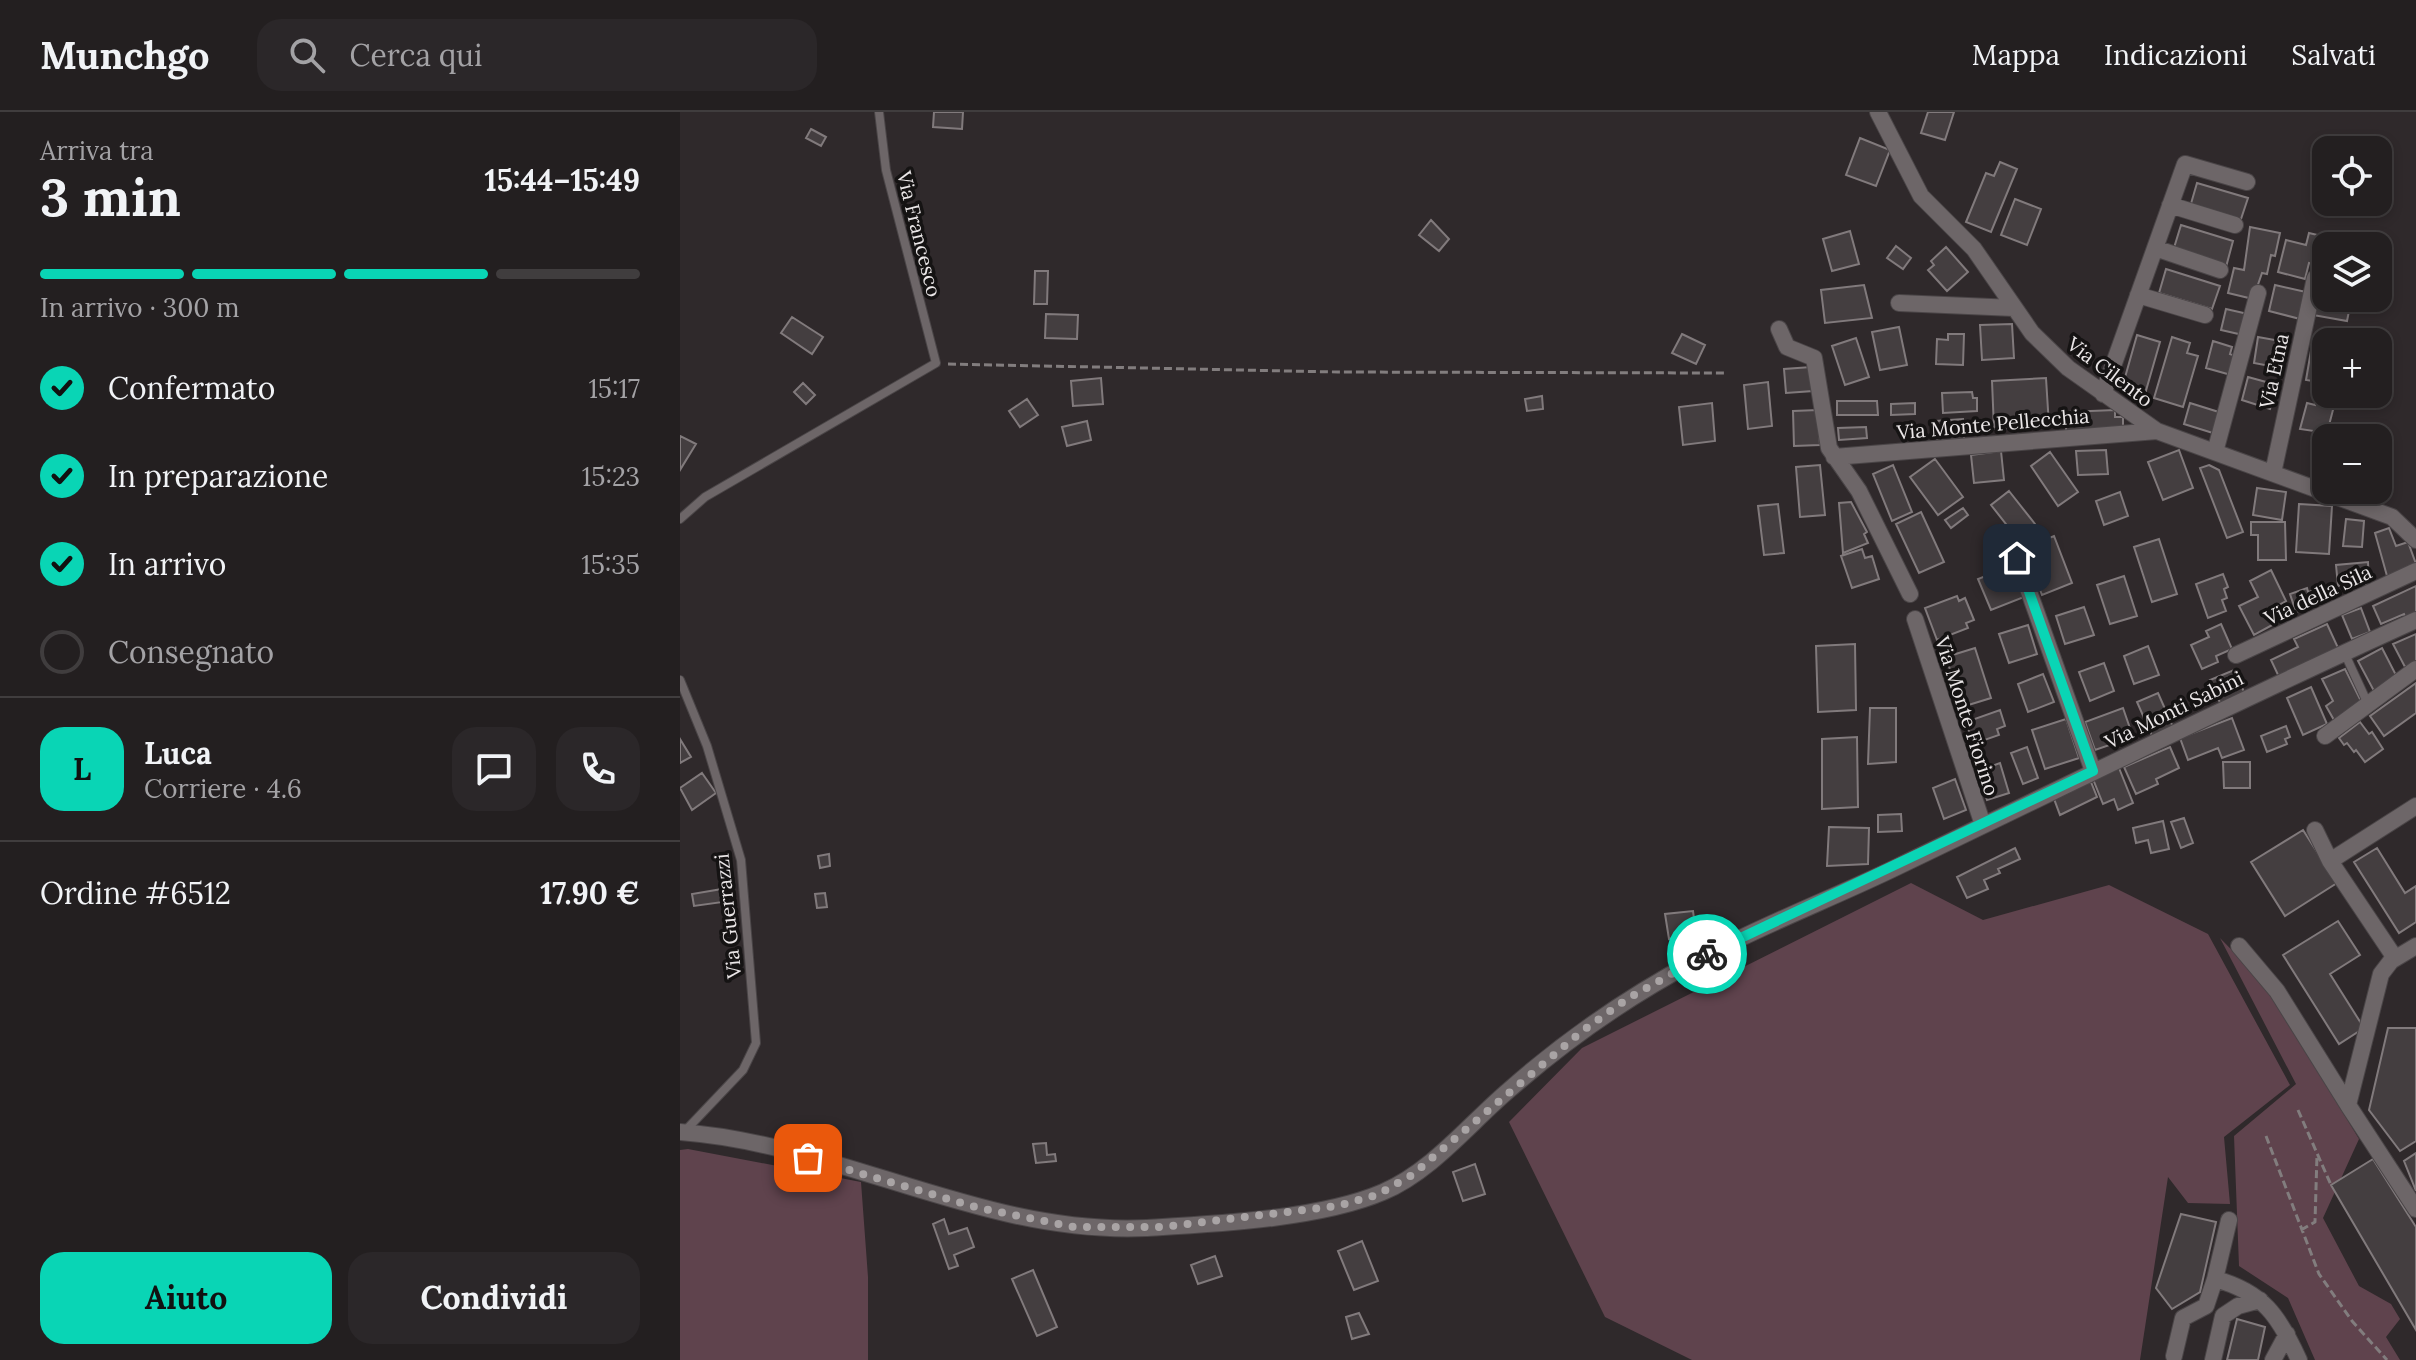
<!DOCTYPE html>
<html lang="it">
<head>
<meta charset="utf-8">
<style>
  :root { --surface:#231f20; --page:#2b2729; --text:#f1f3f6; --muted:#a3a2a5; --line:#403d3e; --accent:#09d5b5 }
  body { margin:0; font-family:Lora,serif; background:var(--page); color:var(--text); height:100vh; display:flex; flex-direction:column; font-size:30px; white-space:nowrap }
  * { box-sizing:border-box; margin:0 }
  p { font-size:26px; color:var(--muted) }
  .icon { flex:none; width:44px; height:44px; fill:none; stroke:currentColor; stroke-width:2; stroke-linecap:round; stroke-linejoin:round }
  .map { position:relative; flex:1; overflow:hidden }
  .panel { display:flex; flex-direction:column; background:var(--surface); width:680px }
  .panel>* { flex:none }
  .controls { position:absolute; left:1632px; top:24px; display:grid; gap:16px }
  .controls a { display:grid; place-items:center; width:80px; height:80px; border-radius:16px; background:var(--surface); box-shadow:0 4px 12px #0003,0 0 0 2px var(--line); font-size:40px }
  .pin { position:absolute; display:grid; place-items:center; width:68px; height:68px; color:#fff; margin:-34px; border-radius:16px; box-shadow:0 4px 12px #0006 }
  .courier { position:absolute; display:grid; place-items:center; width:80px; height:80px; margin:-40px; border:6px solid #09d5b5; border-radius:50%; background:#fff; color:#222; box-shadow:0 2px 10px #0007 }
  .head em { font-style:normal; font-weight:800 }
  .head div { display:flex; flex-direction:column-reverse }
  .head { display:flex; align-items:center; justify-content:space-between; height:136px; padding:0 40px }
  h1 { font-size:52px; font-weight:800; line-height:60px }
  .bar { display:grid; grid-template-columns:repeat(4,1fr); gap:12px 8px; align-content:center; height:96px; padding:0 40px }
  .bar i { height:10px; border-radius:6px; background:var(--line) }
  .bar .current { background:var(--accent) }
  .bar p { grid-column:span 4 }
  .line { display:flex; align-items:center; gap:20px; padding:0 40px; border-top:2px solid var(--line) }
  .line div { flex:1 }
  .round { display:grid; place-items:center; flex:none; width:84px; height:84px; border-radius:24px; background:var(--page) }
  ol { padding:0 40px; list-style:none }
  li { display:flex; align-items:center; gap:24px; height:88px }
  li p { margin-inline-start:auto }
  li .icon { padding:8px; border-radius:50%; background:var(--accent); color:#111; stroke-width:4 }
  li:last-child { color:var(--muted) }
  li i { width:44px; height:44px; border:4px solid var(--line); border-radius:50% }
  .button { display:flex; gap:16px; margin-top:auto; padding:16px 40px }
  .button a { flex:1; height:92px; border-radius:24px; background:var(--accent); color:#111; font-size:32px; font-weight:800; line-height:92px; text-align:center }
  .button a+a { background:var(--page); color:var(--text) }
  header { display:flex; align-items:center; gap:48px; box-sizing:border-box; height:112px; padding:0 40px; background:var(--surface); border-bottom:2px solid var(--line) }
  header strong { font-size:38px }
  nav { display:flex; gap:44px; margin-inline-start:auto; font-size:28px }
  .search { width:560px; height:72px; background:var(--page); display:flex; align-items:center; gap:20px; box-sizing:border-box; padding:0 28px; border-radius:24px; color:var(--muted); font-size:30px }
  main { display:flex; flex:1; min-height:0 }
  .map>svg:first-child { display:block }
  .green { fill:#5f434d }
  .building { fill:#443e40; stroke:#817a7c; stroke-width:2 }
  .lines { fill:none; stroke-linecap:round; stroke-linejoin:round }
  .service-casing { stroke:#4a4547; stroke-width:10 }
  .minor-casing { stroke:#4a4547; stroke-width:18 }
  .path { stroke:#827d7e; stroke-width:3; stroke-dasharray:8 4; stroke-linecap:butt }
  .service { stroke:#6d6668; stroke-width:8 }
  .minor { stroke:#6d6668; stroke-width:16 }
  .done { stroke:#a9a4a5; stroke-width:8; stroke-dasharray:0 14.4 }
  .route { stroke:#09d5b5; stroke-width:10 }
  .labels { text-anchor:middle; stroke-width:7; stroke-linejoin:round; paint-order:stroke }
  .street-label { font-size:20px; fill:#eae6e7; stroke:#151313 }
</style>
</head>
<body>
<header>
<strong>Munchgo</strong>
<div class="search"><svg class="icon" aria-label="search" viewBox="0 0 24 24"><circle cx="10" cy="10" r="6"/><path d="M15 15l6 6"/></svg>Cerca qui</div>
<nav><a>Mappa</a><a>Indicazioni</a><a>Salvati</a></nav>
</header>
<main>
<section class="panel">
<div class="head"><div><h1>3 min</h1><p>Arriva tra</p></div><em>15:44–15:49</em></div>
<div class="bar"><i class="current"></i><i class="current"></i><i class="current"></i><i></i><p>In arrivo · 300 m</p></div>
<ol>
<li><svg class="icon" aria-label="check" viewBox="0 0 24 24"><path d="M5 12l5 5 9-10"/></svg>Confermato<p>15:17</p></li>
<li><svg class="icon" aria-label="check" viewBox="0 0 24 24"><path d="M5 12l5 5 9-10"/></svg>In preparazione<p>15:23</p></li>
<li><svg class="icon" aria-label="check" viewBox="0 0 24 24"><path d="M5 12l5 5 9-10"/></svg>In arrivo<p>15:35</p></li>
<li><i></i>Consegnato</li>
</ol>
<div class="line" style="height:144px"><b class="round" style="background:var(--accent);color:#111">L</b><div><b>Luca</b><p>Corriere · 4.6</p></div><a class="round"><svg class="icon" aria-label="chat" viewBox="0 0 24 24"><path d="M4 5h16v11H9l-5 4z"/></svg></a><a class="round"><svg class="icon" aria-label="phone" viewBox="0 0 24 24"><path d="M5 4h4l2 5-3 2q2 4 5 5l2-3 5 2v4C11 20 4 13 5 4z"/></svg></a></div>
<div class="line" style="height:104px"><div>Ordine #6512</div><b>17.90 €</b></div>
<div class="button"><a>Aiuto</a><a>Condividi</a></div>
</section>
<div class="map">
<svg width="1736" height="1248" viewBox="0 0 1736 1248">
  <rect width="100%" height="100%" fill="#2f292b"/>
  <path class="green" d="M1231 771 1303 808 1429 773 1528 822 1610 973 1544 1025 1550 1092 1508 1091 1488 1065 1460 1248H1012L925 1205 829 1010 902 936Z
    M1540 826 1584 871 1679 1027 1643 1106 1679 1174 1711 1192 1720 1207 1706 1225 1720 1248H1635L1608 1186 1559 1154 1554 1024 1616 972Z
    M8 1037 181 1070 188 1165V1248H0V1038Z"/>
  <path class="building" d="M254 0H283L282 17 253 15Z
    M1248 0H1274L1265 28 1241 21Z
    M131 17 146 25 141 34 126 26Z
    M1180 26 1210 38 1196 74 1166 63Z
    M1320 50 1337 57 1311 120 1286 110 1306 61 1314 64Z
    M1517 71 1568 86 1560 110 1510 95Z
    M1335 87 1361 97 1347 133 1321 123Z
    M751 108 769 127 759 139 739 123Z
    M1501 113 1553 129 1546 155 1493 139Z
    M1570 115 1600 121 1595 144 1591 143 1587 162 1582 161 1573 187 1548 181 1554 156 1564 158Z
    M1170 119 1179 152 1152 159 1143 127Z
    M1629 121 1650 126 1643 154 1629 151 1625 167 1598 160 1606 128 1626 133Z
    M1216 134 1231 146 1223 157 1207 146Z
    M1266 135 1288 160 1267 179 1248 158 1254 153 1251 149Z
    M1486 157 1540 174 1532 197 1479 181Z
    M355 159H368L367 192H354Z
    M1184 173 1192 206 1145 211 1141 178Z
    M1595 173 1626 180 1620 207 1589 199Z
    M1637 182 1671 189 1667 209 1633 203Z
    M1546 197 1568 202 1563 223 1541 218Z
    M366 202 398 203 397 227 365 226Z
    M112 205 143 225 132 242 101 221Z
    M1332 212 1334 246 1302 248 1300 213Z
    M1219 215 1227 253 1200 258 1192 220Z
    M1002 222 1025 233 1016 252 992 241Z
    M1268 222H1284L1283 253 1256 252 1257 227 1268 228Z
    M1457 223 1480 230 1465 282 1442 276Z
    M1492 225 1510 231 1507 241 1518 244 1503 295 1474 286Z
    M1578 225 1606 230 1601 256 1574 251Z
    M1176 226 1189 265 1165 273 1152 234Z
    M1533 229 1552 235 1550 242 1556 244 1551 263 1526 256Z
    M1632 233 1646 235V271L1626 268Z
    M1131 255 1133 279 1106 281 1104 257Z
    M1568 265 1597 273 1590 297 1562 288Z
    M421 266 423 292 393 294 391 269Z
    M1366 266 1369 314 1314 317 1312 269Z
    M1088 270 1092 314 1068 317 1064 273Z
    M123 271 135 283 126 292 114 280Z
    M1292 280 1293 286H1297V299L1263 301 1262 281Z
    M862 284 863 297 847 299 845 287Z
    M347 287 358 303 340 315 329 299Z
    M1157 289H1197L1198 303H1157Z
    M1635 289 1654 294 1647 321 1620 317 1627 291 1635 293Z
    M1032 291 1035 329 1003 333 999 295Z
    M1235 291V302L1211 303V292Z
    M1510 291 1542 301 1536 322 1504 312Z
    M1138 298 1140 333 1114 334 1113 299Z
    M1435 298V305H1443V318L1386 320V300Z
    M1283 307 1284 327 1257 329 1256 309Z
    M407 309 411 328 387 334 382 315Z
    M1186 315 1187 326 1159 328 1158 316Z
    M0 324 16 332 0 358Z
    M1640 335 1646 336V370L1636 369Z
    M1426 338 1428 362 1398 363 1396 339Z
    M1499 338 1513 376 1483 388 1468 350Z
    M1321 339 1324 368 1294 371 1291 343Z
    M1370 340 1398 380 1378 394 1351 354Z
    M1255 347 1283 385 1258 403 1230 365Z
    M1140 353 1145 403 1120 405 1116 355Z
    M1213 353 1232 400 1212 409 1193 362Z
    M1529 353 1539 358 1563 420 1547 426 1520 356Z
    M1577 376 1606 380 1602 408 1573 403Z
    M1329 379 1355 412 1337 426 1311 393Z
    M1440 380 1448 404 1424 413 1416 389Z
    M1171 390 1187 420 1184 422 1188 431 1163 441 1159 391Z
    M1098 392 1104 441 1084 443 1078 394Z
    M1619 392 1652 394 1649 442 1616 440Z
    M1283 396 1288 403 1271 416 1265 408Z
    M1241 400 1264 450 1239 461 1216 412Z
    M1666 407 1684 409 1682 435 1663 434Z
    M1571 410H1605L1606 448H1578V423H1571Z
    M1709 416 1716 434 1728 430 1736 452 1707 464 1695 421Z
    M1374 424 1392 471 1362 483 1344 436Z
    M1479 427 1497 482 1472 490 1454 435Z
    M1182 437 1185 446 1192 444 1199 467 1172 476 1161 444Z
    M1688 450 1689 472 1658 474 1656 453Z
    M1331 454 1344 485 1311 498 1298 467Z
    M1591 458 1606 489 1590 498 1596 511 1574 523 1559 494 1578 485 1570 469Z
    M1543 462 1548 475 1544 477 1547 486 1542 488 1546 499 1528 506 1516 472Z
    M1444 464 1457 504 1430 512 1417 473Z
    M1736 474V503L1726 507 1724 502 1701 512 1693 494Z
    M1627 476 1628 480 1636 478 1640 492 1616 500 1610 482Z
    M1277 484 1279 489 1285 486 1294 508 1286 511 1288 516 1257 528 1245 496Z
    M1404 495 1414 523 1385 532 1376 504Z
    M1681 496 1690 520 1672 527 1662 503Z
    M1541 512 1552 537 1536 544 1538 550 1522 557 1511 533 1529 525 1526 519Z
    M1647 512 1659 538 1599 565 1591 548 1618 535 1614 527Z
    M1348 513 1357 542 1329 551 1319 522Z
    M1736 522V550L1725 555 1713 532Z
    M1175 532 1176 598 1138 600 1136 534Z
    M1468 534 1479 563 1454 572 1444 544Z
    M1295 536 1311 586 1282 595 1266 545Z
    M1702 536 1718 567 1694 579 1678 549Z
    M1424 551 1434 579 1410 589 1399 560Z
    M1665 557 1682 591 1654 608 1646 594 1653 589 1642 567Z
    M1554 558 1565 582 1541 593 1530 568Z
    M1363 562 1374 590 1348 600 1338 572Z
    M1736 571V601L1704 624 1690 604Z
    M1631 575 1647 612 1623 623 1607 586Z
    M1478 581 1493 615 1472 624 1457 590Z
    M1190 596H1216V650L1188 652Z
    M1443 596 1453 625 1415 638 1405 610Z
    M1320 598 1325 614 1317 617 1319 623 1293 632 1286 610Z
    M1552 606 1564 638 1542 646 1538 636 1508 648 1500 626Z
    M1386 607 1399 646 1365 657 1352 618Z
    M1680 610 1689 622 1692 620 1703 637 1685 650 1676 638 1674 640 1667 631 1664 633 1659 626Z
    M1606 614 1610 625 1605 627 1607 632 1587 640 1581 624Z
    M1177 625 1178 695 1142 697V627Z
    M0 627 11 645 0 651Z
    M1347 635 1358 666 1343 672 1331 641Z
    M1490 635 1499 656 1476 667 1478 672 1456 682 1444 655Z
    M1543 650H1570V676H1544Z
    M1320 651 1329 681 1307 688 1298 659Z
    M1439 656 1453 691 1438 698 1434 687 1423 692 1413 667Z
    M22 661 36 681 12 698 0 676Z
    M1275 667 1286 698 1264 707 1253 676Z
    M1411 670 1417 685 1380 703 1373 684Z
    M1221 702 1222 719 1198 720V703Z
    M1504 706 1513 731 1501 736 1491 710Z
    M1483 709 1489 737 1471 741 1468 728 1456 731 1453 716Z
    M1149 715 1189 716 1188 752 1147 754Z
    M1623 718 1657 771 1605 804 1571 750Z
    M1335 736 1340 747 1318 757 1320 761 1304 768 1308 777 1287 786 1277 765Z
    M1697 736 1725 781 1736 774V810L1719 821 1674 750Z
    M149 742 150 754 140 756 138 744Z
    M48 776 50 789 14 794 12 782Z
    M145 781 147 795 137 796 135 782Z
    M1013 799 1016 821 989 827 985 802Z
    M1658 809 1680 843 1650 862 1684 916 1659 932 1603 843Z
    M1708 916H1736V1029L1720 1039 1689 998Z
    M366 1031 367 1043 375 1042 376 1049 356 1051 353 1032Z
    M1736 1041V1079L1724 1049Z
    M1693 1047 1736 1115V1218L1651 1073Z
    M795 1052 805 1082 783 1089 773 1060Z
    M1501 1102 1536 1110 1520 1180 1492 1197 1476 1176Z
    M264 1107 269 1122 287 1116 294 1135 274 1143 278 1154 269 1157 253 1112Z
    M682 1129 698 1169 674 1178 658 1139Z
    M535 1144 542 1164 518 1172 511 1153Z
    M353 1158 377 1215 357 1224 332 1167Z
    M679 1201 689 1222 672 1227 666 1205Z
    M1557 1207 1585 1215 1578 1248H1547Z"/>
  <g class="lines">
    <defs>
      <path id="service" d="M0 407 25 385 256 251 206 58 199 0
        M1664 540 1688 592
        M0 568 27 634 61 748 76 931 63 958 5 1019"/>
      <path id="minor" d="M1198 0 1241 84 1294 137 1352 221 1388 256 1477 319 1712 405 1736 428
        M1490 93 1555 113
        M1475 136 1540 158
        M1458 183 1525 203
        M1219 191 1334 196
        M1099 217 1107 235 1134 246 1149 336 1179 379 1230 482
        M1423 282 1505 52 1567 70
        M1535 340 1578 181
        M1154 345 1477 319
        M1593 361 1635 166
        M1337 446 1413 659
        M1235 507 1303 713
        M1556 543 1736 459
        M1645 624 1736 557
        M1635 718 1650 749 1715 846
        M1650 749 1736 694
        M1559 834 1597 879 1668 993
        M1736 834 1711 849 1701 862 1668 993 1736 1097
        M0 1020C160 1032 304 1124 467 1116 536 1112 640 1107 703 1080 752 1059 789 1012 829 978 887 927 949 884 1017 848 1082 813 1151 787 1217 755 1390 672 1561 587 1736 508
        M1549 1108 1535 1167C1583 1180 1599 1204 1619 1248
        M1494 1244 1503 1206 1526 1194 1535 1167
        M1533 1248 1543 1204 1558 1194 1580 1188
        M1593 1248 1607 1222"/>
    </defs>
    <use href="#service" class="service-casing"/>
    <use href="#minor" class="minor-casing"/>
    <path class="path" d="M268 252 658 260 1044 261
      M1618 998 1651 1073
      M1586 1024 1639 1162 1672 1209 1707 1248
      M1621 1118 1635 1110 1637 1043"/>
    <use href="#service" class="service"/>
    <use href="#minor" class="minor"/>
  </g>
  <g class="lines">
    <path class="done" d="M128 1046 299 1096 394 1115H482L657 1094 697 1083 732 1063 901 920 947 887 1027 842"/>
    <path class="route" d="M1027 842 1413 659 1337 446"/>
  </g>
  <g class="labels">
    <g class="street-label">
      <text transform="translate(239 122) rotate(76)" y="7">Via Francesco</text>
      <text transform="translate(1594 259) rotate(-78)" y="7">Via Etna</text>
      <text transform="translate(1430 260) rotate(37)" y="7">Via Cilento</text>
      <text transform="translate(1313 312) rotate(-5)" y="7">Via Monte Pellecchia</text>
      <text transform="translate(1638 483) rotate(-25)" y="7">Via della Sila</text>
      <text transform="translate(1494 598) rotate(-26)" y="7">Via Monti Sabini</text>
      <text transform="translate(1287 604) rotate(72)" y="7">Via Monte Fiorino</text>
      <text transform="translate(48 804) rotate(-96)" y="7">Via Guerrazzi</text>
    </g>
  </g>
</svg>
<div class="controls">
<a><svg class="icon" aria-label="locate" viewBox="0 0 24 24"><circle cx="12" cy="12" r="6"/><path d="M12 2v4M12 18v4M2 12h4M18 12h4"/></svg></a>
<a><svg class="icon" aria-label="layers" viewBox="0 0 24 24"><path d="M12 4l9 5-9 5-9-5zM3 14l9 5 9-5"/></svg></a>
<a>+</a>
<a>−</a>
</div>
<div class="pin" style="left:128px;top:1046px;background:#ea580c"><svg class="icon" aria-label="bag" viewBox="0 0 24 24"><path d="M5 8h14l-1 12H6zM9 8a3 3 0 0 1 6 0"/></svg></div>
<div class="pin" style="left:1337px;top:446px;background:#1f2937"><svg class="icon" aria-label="home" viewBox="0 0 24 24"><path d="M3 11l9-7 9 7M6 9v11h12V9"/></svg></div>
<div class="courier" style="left:1027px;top:842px"><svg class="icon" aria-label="bike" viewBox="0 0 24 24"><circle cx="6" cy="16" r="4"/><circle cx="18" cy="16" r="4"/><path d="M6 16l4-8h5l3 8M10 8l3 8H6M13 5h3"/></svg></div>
</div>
</main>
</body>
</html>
